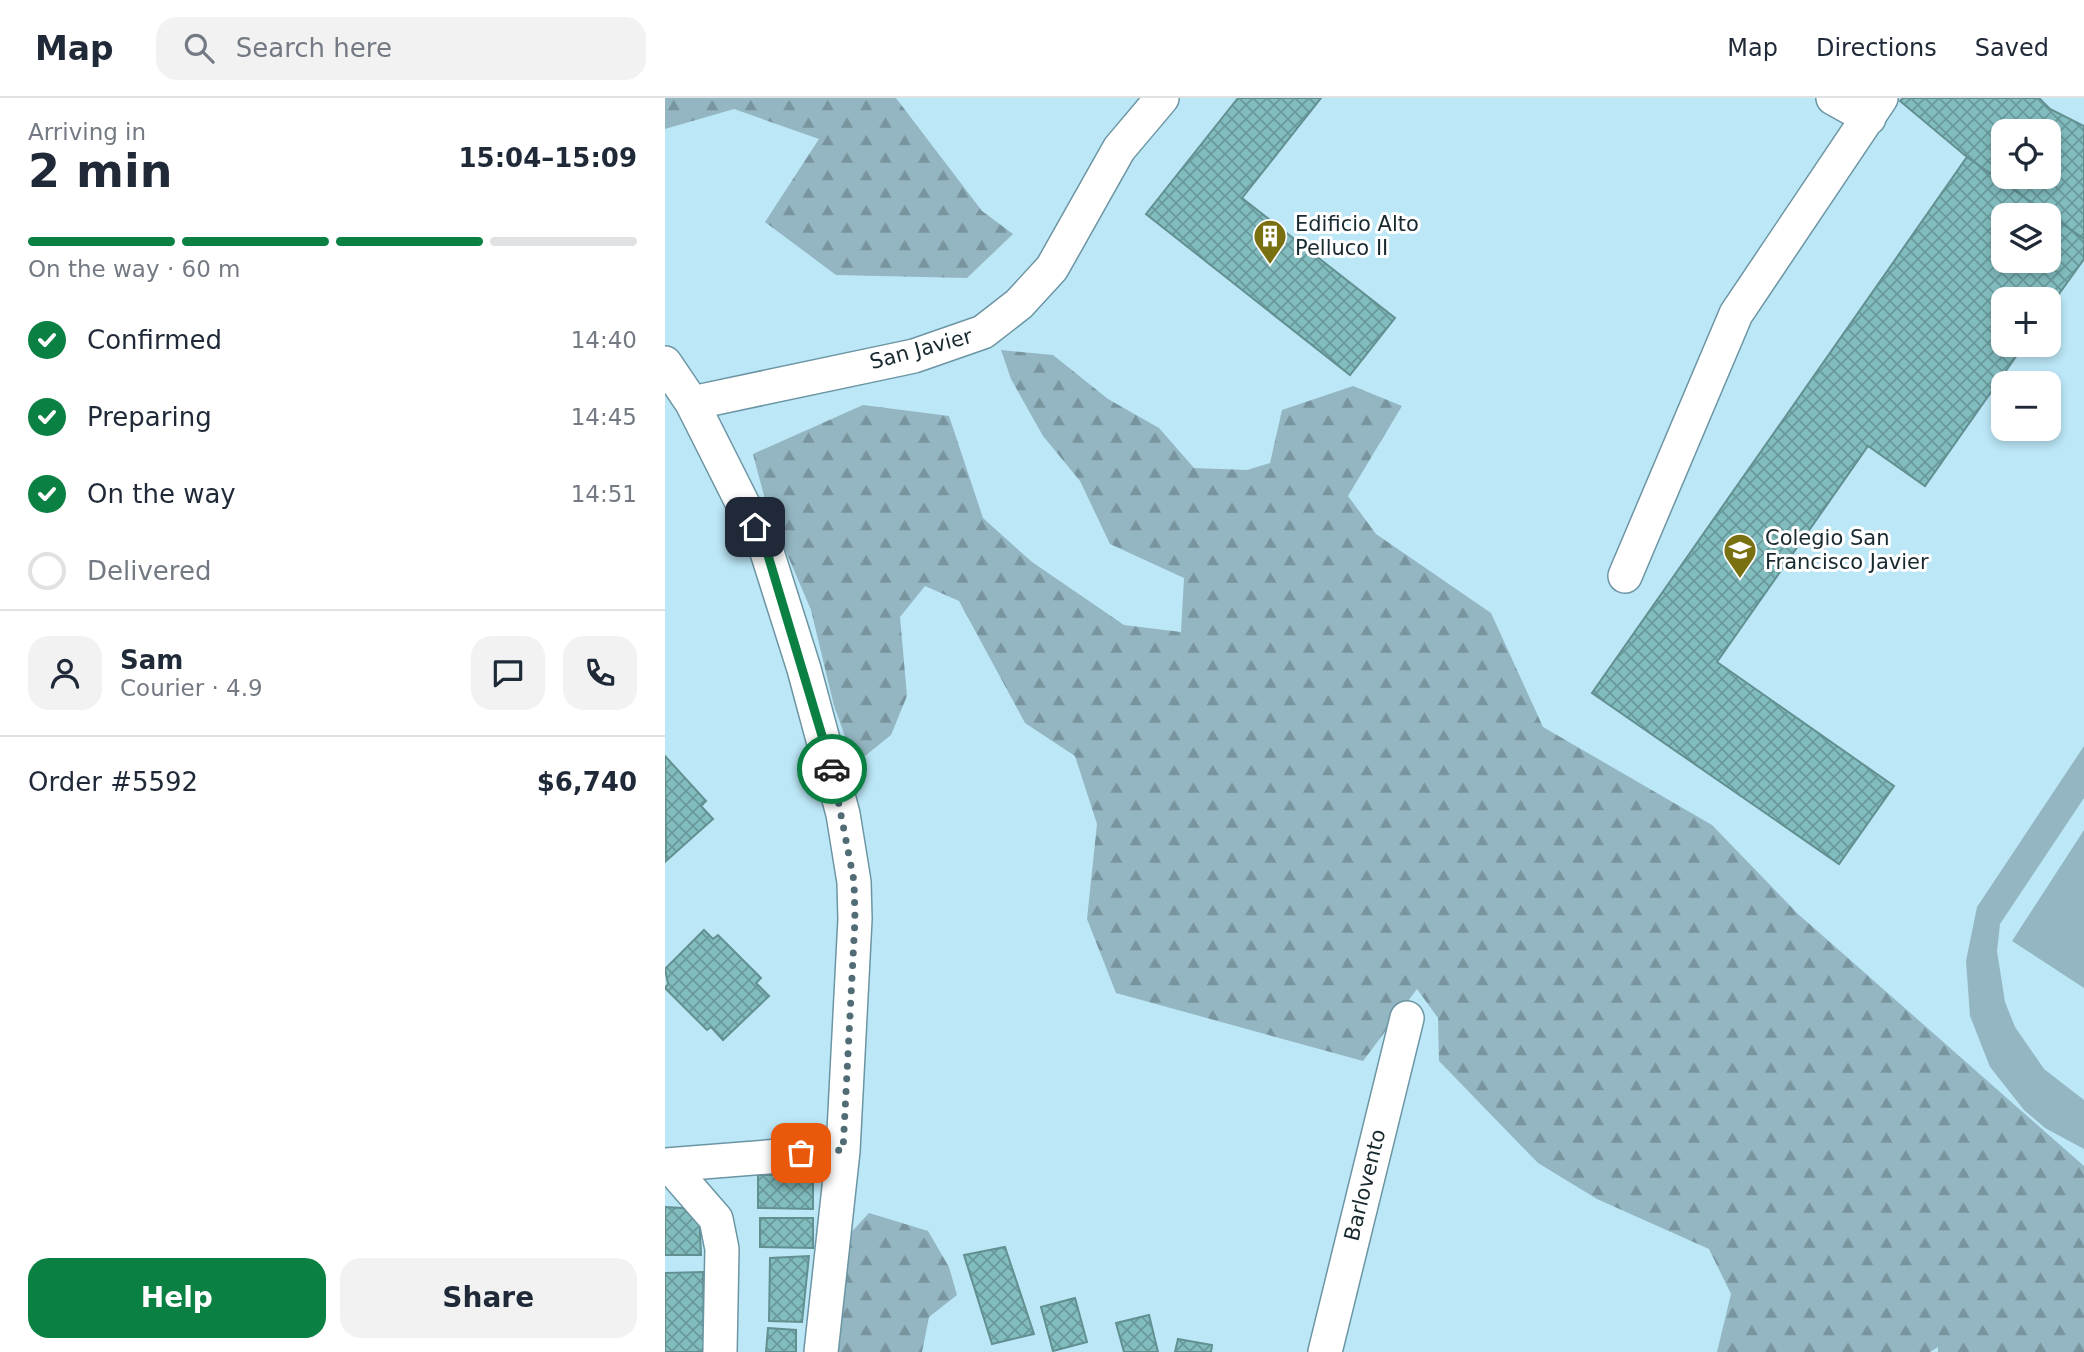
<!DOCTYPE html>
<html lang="en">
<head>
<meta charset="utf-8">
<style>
  :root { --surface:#fff; --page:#f2f2f3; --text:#1f2937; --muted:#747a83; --line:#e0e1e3; --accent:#0b8043 }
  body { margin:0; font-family:"DejaVu Sans",sans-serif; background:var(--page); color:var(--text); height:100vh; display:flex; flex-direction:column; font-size:26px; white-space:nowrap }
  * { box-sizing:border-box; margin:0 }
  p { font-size:23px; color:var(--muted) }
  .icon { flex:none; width:38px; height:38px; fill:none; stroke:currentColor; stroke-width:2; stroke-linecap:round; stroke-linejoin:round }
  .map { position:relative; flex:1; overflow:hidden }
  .side { display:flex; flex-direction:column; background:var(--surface); width:665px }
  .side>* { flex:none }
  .fabs { position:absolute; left:1326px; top:21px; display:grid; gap:14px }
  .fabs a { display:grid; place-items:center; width:70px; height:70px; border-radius:14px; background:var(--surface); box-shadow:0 4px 10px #0003; font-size:35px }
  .pin { position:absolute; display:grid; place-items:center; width:60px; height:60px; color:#fff; margin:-30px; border-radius:14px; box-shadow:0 4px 10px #0006 }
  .courier { position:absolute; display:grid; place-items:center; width:70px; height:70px; margin:-35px; border:5px solid #0b8043; border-radius:50%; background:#fff; color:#222; box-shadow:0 2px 9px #0007 }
  .head em { font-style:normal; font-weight:600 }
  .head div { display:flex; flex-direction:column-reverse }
  .head { display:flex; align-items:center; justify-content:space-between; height:119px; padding:0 28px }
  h1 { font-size:46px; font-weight:600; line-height:52px }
  .bar { display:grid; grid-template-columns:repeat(4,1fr); gap:10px 7px; align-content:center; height:84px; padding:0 28px }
  .bar i { height:9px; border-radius:5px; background:var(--line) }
  .bar .on { background:var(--accent) }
  .bar p { grid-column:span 4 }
  .line { display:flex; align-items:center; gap:18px; padding:0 28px; border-top:2px solid var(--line) }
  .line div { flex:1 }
  .round { display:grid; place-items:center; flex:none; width:74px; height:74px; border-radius:21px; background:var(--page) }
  ol { padding:0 28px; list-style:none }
  li { display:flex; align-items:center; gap:21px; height:77px }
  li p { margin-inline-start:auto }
  li .icon { padding:7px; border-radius:50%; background:var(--accent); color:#fff; stroke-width:4 }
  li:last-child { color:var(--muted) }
  li i { width:38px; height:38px; border:4px solid var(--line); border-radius:50% }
  .button { display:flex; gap:14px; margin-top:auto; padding:14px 28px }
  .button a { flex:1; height:80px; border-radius:21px; background:var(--accent); color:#fff; font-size:28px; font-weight:600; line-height:80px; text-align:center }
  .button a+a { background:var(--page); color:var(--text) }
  header { display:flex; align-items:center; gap:42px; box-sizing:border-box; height:98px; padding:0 35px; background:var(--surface); border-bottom:2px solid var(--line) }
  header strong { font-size:33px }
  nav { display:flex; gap:38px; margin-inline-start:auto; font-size:24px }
  .search { width:490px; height:63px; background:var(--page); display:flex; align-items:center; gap:18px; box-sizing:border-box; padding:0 24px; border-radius:21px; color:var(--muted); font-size:26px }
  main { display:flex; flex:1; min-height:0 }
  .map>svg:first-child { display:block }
  .forest { fill:url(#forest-firs) }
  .pitch { fill:#94b6c2 }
  .building { fill:url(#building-cross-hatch); stroke:#629091; stroke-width:2; fill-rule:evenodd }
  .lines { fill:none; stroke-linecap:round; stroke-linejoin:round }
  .minor-casing { stroke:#6c95a3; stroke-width:36 }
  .minor { stroke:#fff; stroke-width:33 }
  .done { stroke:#516c75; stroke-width:7; stroke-dasharray:0 12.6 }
  .route { stroke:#0b8043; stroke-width:9 }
  .labels { text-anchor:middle; stroke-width:6; stroke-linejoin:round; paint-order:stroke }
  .poi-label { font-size:21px; fill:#18292f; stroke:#fff; text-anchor:start }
  .street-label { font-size:21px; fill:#18292f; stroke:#fff }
</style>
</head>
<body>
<header>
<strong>Map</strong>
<div class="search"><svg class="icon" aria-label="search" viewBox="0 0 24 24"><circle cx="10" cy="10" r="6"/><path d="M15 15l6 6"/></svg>Search here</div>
<nav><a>Map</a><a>Directions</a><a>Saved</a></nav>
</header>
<main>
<section class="side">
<div class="head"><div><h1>2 min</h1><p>Arriving in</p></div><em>15:04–15:09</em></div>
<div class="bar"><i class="on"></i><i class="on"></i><i class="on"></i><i></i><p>On the way · 60 m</p></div>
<ol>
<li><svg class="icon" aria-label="check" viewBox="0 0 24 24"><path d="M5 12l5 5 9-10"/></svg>Confirmed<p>14:40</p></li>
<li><svg class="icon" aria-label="check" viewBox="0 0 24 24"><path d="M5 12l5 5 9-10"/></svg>Preparing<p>14:45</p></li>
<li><svg class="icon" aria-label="check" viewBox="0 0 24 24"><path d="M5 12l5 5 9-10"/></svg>On the way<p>14:51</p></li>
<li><i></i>Delivered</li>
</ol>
<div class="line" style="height:126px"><a class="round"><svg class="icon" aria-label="person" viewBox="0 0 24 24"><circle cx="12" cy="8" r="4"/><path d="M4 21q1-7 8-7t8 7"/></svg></a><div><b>Sam</b><p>Courier · 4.9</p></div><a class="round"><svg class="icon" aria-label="chat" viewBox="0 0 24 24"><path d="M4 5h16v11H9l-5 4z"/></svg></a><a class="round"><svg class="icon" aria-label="phone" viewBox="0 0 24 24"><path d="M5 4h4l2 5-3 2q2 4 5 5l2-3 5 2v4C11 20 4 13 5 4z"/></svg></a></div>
<div class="line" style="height:91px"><div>Order #5592</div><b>$6,740</b></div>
<div class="button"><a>Help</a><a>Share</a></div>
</section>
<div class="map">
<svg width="1419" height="1254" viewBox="0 0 1419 1254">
  <defs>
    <pattern id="forest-firs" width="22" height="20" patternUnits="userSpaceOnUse" patternTransform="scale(1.75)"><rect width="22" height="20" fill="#94b6c2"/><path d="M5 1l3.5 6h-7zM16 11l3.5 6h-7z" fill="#78949e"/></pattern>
    <pattern id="building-cross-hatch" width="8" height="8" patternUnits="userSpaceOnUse" patternTransform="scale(1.75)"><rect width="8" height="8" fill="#81bcbe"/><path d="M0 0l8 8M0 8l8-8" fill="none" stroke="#69999b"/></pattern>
  </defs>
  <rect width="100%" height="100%" fill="#bce7f7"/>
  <path class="forest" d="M0 0H231L317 113 348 136 302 180 171 177 100 124 154 41 69 11 0 31Z
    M336 252 388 257 443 301 494 330 529 370 582 372 605 365 617 312 688 288 737 308 683 398 711 436 826 515 878 629 1047 727 1133 816 1419 1068V1254H1273V1249L1265 1254H1052L1066 1196 1044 1151 932 1101 873 1065 774 963 773 920 752 891 698 963 451 895 422 821 432 726 410 658 360 625 294 503 260 488 235 519 242 598 226 637 190 666 169 608 146 512 102 409 88 356 198 307 284 318 318 420 367 464 459 527 516 534 519 480 445 446 415 383 378 338 346 281Z
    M204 1115 263 1133 284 1169 292 1197 264 1219 257 1254H169L182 1139Z"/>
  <path class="pitch" d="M1419 648V700L1335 826 1332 853 1340 904 1350 929 1379 971 1419 1002V1051L1380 1030 1359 1012 1325 969 1305 918 1301 863 1312 809Z
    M1419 732V890L1347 843Z"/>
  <path class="building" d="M573 0H656L577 100 730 220 685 277 481 116Z
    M1238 0H1374L1385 11 1419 28V141L1302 59 1235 3ZM1339 33H1384V79H1339Z
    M1302 59 1419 141V161L1384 210V201H1339V247H1359L1260 388 1203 348 1052 564 1229 688 1174 766 927 595ZM1339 117H1384V163H1339Z
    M0 658 41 703 36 708 48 721 1 763Z
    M39 832 48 841 53 837 96 880 91 885 104 898 58 942 46 929 42 932 0 890 3 886 0 871Z
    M93 1077H148V1111L93 1110Z
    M0 1109 34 1111 36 1157H0Z
    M95 1120H148V1150L95 1149Z
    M340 1149 369 1236 327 1246 299 1157Z
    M144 1158 137 1224 104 1223 105 1160Z
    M38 1174 39 1254H0V1175Z
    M410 1200 422 1244 388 1253 376 1209Z
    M484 1217 493 1254H459L451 1225Z
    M103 1230 131 1232V1254H101Z
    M513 1241 547 1247 546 1254H510Z"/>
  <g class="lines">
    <defs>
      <path id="minor" d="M1168 0 1204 20
        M0 265 27 305 102 454 139 571 178 716 189 784 190 821 178 1053 156 1254
        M27 305 249 258 318 234 354 206 387 170 454 51 497 0
        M960 478 1071 216 1216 0
        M0 1067 178 1053
        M4 1067 51 1121 57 1151 55 1254
        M660 1254 742 920"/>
    </defs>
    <use href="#minor" class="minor-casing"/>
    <use href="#minor" class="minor"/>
  </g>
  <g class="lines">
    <path class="done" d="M136 1055 178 1052 190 821 189 783 167 671"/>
    <path class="route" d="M90 429 102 454 167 671"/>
  </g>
  <defs>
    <symbol id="building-pin" viewBox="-11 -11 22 30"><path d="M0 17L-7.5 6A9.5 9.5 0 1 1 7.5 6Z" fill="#787011" stroke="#fff"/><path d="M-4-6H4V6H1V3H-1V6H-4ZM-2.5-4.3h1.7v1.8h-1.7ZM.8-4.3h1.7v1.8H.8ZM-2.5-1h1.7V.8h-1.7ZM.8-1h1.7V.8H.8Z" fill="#fff"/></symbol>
    <symbol id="school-pin" viewBox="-11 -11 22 30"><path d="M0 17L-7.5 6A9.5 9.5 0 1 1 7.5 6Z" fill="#787011" stroke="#fff"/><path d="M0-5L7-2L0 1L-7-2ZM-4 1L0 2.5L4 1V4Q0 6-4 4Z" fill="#fff"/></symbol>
  </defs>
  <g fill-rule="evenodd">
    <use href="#building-pin" x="586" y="119" width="38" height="52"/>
    <use href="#school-pin" x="1056" y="433" width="38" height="52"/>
  </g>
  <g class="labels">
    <g class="poi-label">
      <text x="630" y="133">Edificio Alto<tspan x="630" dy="24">Pelluco II</tspan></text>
      <text x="1100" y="447">Colegio San<tspan x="1100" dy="24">Francisco Javier</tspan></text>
    </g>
    <g class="street-label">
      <text transform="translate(256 251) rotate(-15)" y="7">San Javier</text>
      <text transform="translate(700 1087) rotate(-76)" y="7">Barlovento</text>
    </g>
  </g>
</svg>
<div class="fabs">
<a><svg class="icon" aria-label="locate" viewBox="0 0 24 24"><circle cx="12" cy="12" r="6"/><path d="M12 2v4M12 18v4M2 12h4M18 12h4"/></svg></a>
<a><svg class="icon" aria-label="layers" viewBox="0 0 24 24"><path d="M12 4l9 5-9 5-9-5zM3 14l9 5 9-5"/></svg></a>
<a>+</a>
<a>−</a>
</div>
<div class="pin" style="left:136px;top:1055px;background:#ea580c"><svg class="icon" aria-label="bag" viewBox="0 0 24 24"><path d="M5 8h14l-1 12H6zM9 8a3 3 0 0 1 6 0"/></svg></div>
<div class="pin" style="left:90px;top:429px;background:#1f2937"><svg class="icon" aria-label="home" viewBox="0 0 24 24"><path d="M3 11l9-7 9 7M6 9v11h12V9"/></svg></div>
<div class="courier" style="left:167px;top:671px"><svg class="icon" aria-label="car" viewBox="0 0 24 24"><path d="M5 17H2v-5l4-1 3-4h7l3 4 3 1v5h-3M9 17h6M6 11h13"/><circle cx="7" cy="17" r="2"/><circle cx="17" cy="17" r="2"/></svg></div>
</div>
</main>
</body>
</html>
